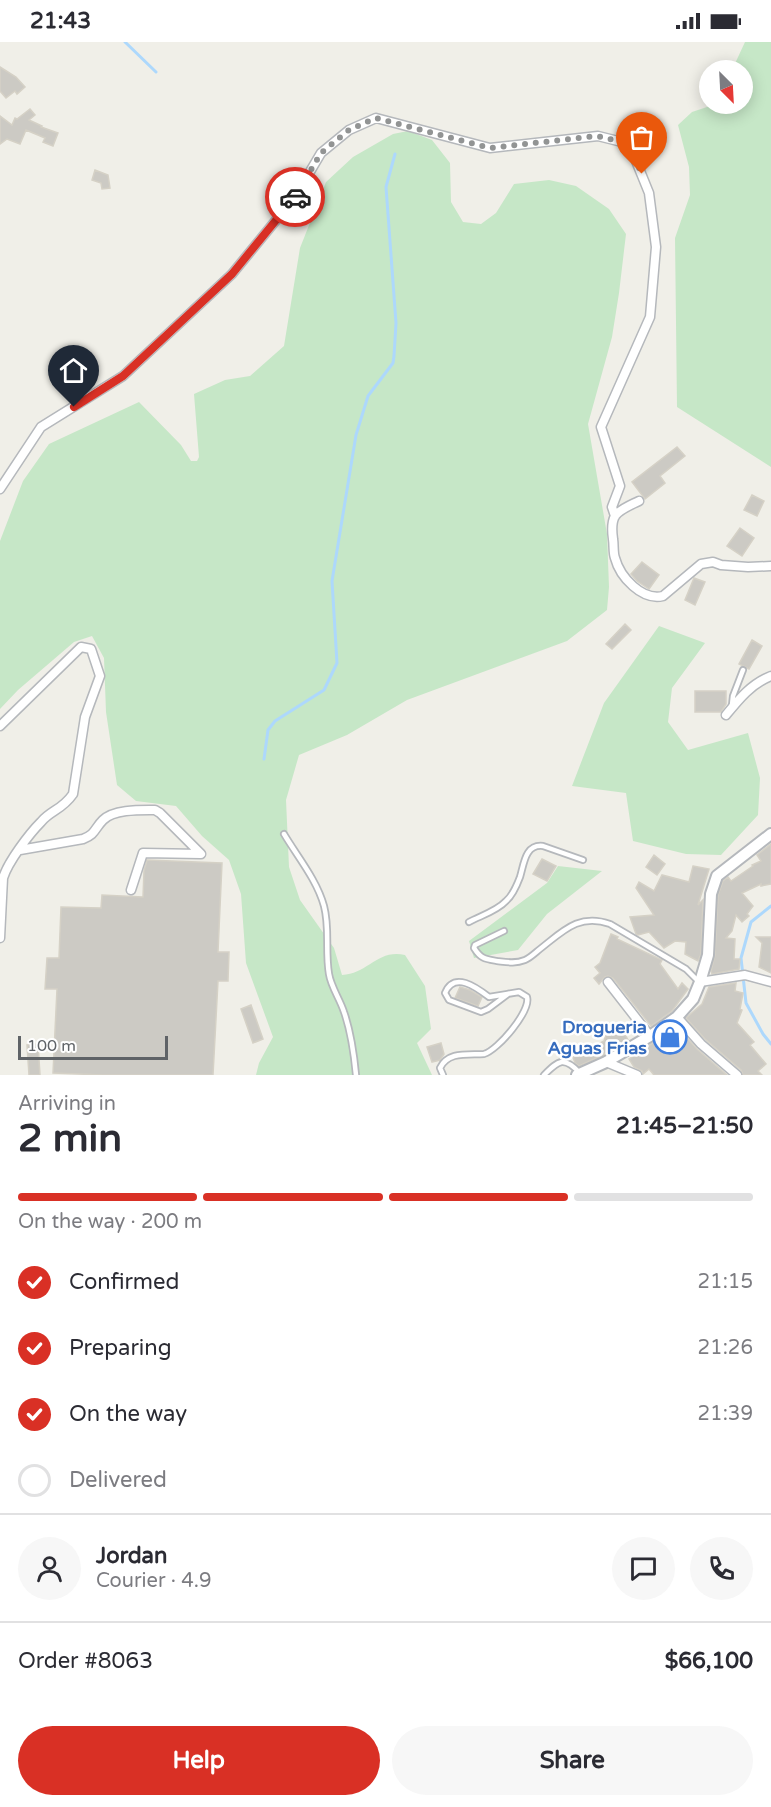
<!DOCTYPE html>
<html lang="en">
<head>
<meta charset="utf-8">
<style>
  :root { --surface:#fff; --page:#f7f7f7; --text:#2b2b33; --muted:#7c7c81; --line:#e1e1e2; --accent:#d93025 }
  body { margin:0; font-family:"Varela Round",sans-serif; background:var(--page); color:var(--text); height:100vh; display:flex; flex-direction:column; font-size:22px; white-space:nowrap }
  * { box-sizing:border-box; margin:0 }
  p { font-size:20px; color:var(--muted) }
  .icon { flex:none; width:33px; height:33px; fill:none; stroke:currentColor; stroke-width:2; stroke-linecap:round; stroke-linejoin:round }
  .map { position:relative; height:1033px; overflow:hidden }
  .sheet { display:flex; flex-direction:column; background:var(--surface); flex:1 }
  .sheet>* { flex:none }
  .needle { width:39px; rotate:156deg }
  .buttons { position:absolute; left:699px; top:18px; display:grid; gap:12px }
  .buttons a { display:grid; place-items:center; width:54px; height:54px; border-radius:50%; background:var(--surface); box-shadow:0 3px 15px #0003; font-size:30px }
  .scale { position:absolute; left:18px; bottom:15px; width:150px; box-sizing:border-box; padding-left:6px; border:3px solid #5f6367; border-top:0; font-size:16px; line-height:21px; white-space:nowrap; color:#5f6367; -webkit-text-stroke:4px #fff; paint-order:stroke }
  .pin { position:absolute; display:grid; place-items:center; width:51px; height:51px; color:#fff; margin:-62px -26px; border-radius:50% 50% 50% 0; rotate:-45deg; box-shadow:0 0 6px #0007 }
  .pin .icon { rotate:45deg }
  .courier { position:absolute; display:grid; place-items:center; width:60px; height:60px; margin:-30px; border:4px solid #d93025; border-radius:50%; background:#fff; color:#222; box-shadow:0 2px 8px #0007 }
  .headline em { font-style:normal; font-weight:800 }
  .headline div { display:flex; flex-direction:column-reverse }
  .headline { display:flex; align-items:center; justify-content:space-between; height:102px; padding:0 18px }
  h1 { font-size:39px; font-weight:800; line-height:45px }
  .bar { display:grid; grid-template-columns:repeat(4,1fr); gap:9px 6px; align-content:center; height:72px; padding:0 18px }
  .bar i { height:8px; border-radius:4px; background:var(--line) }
  .bar .on { background:var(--accent) }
  .bar p { grid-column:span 4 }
  .line { display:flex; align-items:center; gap:15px; padding:0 18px; border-top:2px solid var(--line) }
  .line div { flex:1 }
  .round { display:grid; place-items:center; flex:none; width:63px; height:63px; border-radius:32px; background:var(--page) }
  ol { padding:0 18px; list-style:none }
  li { display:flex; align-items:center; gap:18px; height:66px }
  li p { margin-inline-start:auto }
  li .icon { padding:6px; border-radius:50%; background:var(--accent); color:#fff; stroke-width:4 }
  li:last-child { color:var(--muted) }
  li i { width:33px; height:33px; border:3px solid var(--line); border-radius:50% }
  .cta { display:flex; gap:12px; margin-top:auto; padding:12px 18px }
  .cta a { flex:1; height:69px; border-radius:36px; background:var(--accent); color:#fff; font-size:24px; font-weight:800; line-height:69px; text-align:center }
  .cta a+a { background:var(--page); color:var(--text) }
  .status { display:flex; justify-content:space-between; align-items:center; height:42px; padding:0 30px; background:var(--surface); direction:ltr }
  .status svg { height:16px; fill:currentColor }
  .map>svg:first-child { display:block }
  .green { fill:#c6e7c7 }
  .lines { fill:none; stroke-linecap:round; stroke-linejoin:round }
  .stream { stroke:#add8fc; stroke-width:3 }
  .building { fill:#cccac4; stroke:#d5d1c6; stroke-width:1.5 }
  .service-casing { stroke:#b5b8bc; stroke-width:8 }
  .minor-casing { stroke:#b5b8bc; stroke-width:11 }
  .tertiary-casing { stroke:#b5b8bc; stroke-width:14 }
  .service { stroke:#fff; stroke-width:4.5 }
  .minor { stroke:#fff; stroke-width:8 }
  .tertiary { stroke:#fff; stroke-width:10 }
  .done { stroke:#929494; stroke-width:6; stroke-dasharray:0 10.8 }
  .route { stroke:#d93025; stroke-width:8 }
  .labels { text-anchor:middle; stroke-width:5; stroke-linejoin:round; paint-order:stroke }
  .shop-label { font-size:18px; font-weight:bold; fill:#366cbe; stroke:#fff; text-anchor:end }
</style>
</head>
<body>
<div class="status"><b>21:43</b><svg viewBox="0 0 49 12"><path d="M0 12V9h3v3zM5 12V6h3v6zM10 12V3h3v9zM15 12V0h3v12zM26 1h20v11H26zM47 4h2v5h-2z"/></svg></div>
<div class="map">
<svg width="771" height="1033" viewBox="0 0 771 1033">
  <rect width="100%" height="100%" fill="#f0efe8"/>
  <path class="green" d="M745 0H771V425L677 365 675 196 690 153 689 125 678 83 692 70 716 62H742V28H732Z
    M408 89 432 98 450 121 451 160 463 180 481 182 496 171 514 142 549 138 576 144 609 167 626 192 619 251 612 295 588 382 607 492 609 545 607 568 567 599 407 658 347 693 299 713 286 758 289 825 300 858 334 906 342 933C368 932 377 907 405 913L425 944 431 987 417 1001 432 1033H256L259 1021 273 995 246 921 241 852 229 818 202 794 176 764 136 759 117 743 106 670 104 616 92 594 74 600 18 648 0 667V499L23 439 49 402 139 360 181 403 191 419H197L199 415 194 352 225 338 250 334 284 304 300 206 326 140 353 115 393 92Z
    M659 584 705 601 672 646 668 680 688 708 748 691 760 736 758 773 721 813 686 812 633 799 626 751 572 744 604 661Z
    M558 824 602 829 547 872 518 908 474 916 469 899 547 841Z"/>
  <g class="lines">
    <path class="stream" d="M125 0 156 30
      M264 717 268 688 275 679 324 648 337 621 332 539 356 393 368 354 393 321 394 314 396 281 386 145 395 112
      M771 864 751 880 741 916 746 961 763 992 771 1002"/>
  </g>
  <path class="building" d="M0 25 16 35 25 45 17 52 15 49 6 56 0 49Z
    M30 67 35 73 29 78 42 84 41 85 58 91 53 104 43 100 45 96 26 88 20 102 7 97 0 102V74L12 83 15 76 17 77Z
    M95 128 108 133 110 146 102 147 101 141 92 138Z
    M677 405 685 414 660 434 665 441 645 457 632 440Z
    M752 453 764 459 757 474 744 468Z
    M740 486 754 496 742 514 727 504Z
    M642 520 659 533 649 547 637 539 631 532Z
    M694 536 705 540 695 563 685 558Z
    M625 582 631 588 612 607 606 602Z
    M752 598 762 604 749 627 739 622Z
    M695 649H726V662L721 670H695Z
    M771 802V842L761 844V842L742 851 753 864 747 872 749 874 742 880 736 873 732 889 726 896 735 897 734 917H740L739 927 712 932 711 929 715 913 718 853 723 839 728 835 731 839 753 824 752 823 761 819 757 813Z
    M654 813 665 822 657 833 646 825Z
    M542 817 556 824 547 839 533 832Z
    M147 818 222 821 218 910H229L228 939H218L213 1033H103L53 1031 57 947H45L47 916H59L61 865 101 866 102 853 143 855 144 829Z
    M693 824 709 827 698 863 703 858 701 912 698 919 685 912 686 900 675 899 664 906 649 890 638 893 636 892 630 875 654 873 636 846 639 840 654 849 662 833 689 840Z
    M611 892 618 895 617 897 662 918 660 922 678 947 682 941 688 947 672 969 651 984 613 936 608 934 605 935 599 942 594 936 600 931 595 925 600 921Z
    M756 895H771V931L759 925 762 901Z
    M736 941 735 949 743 951 740 967 742 968 737 981 754 1000 750 1003 766 1022 758 1029 762 1033H743L741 1028 705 997 686 976 702 962 709 945Z
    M460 945 470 948 482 955 478 964 455 956Z
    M251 963 263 997 253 1001 241 967Z
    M615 984 617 988 621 985 628 998 603 1013 579 1024 575 1021 573 1015 604 999 607 989Z
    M677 985 697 1007 727 1033H654L649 1027 643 1032 642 1029 634 1025 629 1017Z
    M441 1001 444 1012 440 1018 432 1020 427 1005Z
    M38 1002 40 1033H29L27 1003Z"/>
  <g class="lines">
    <defs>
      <path id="service" d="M732 663 733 654 743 628
        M284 792C297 814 317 838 324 864 330 886 325 909 329 932 331 945 340 957 344 970 351 990 354 1012 356 1033
        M469 880C480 874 497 869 506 859 513 853 517 843 520 835 524 822 525 802 543 804L583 818
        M504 889 475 903 474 906C481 917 485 917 497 919 506 920 515 922 525 918 530 916 535 911 540 907 563 889 579 871 610 882L686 927 698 939
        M443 1033 440 1026C448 1009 468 1013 484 1012 498 1008 531 969 527 955L519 950 489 955C476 945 454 929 445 951L449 958 481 970 488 967 508 952
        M544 1033C559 1018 564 1014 580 1031"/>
      <path id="minor" d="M0 447 41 385 123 334 232 232 295 155 321 111 349 88 376 76 490 106 598 94 622 100 634 114 649 151 656 205 650 275 601 385 620 444 612 465 615 474
        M639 459C631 463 620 467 615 474 611 481 612 490 613 497 614 503 613 511 615 516 620 535 642 559 663 554L701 522 713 520 721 523 748 525 771 524
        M726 673C739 657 751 642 771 634
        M0 684 81 605 91 607 100 634 85 675 73 752C62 768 51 768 41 780 29 792 8 820 3 836L0 896
        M20 808 83 797C96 792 94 787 103 778 114 767 141 768 155 768L160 771 201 812 143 811 131 848
        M608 940 650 994
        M700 940 745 933 771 940
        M677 975 701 1002 737 1033
        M606 1020 637 1033"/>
      <path id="tertiary" d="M577 1033 606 1020 650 994 677 975 693 957 700 940 708 913 711 852 717 834 771 792"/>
    </defs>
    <use href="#service" class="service-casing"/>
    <use href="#minor" class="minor-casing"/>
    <use href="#tertiary" class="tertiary-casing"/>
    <use href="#service" class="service"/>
    <use href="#minor" class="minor"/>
    <use href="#tertiary" class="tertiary"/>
  </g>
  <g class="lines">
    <path class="done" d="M295 155 321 111 349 88 376 76 490 106 597 94 622 100 634 114 642 132"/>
    <path class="route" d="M74 365 123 334 232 232 295 155"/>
  </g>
  <defs>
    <symbol id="shop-ring" viewBox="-11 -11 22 22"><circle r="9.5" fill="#fff" stroke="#3f7fe0" stroke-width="1.5"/><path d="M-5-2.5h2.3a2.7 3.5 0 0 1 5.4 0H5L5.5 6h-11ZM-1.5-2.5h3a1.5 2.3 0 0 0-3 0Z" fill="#3f7fe0"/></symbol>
  </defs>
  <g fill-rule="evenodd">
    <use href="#shop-ring" x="651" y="976" width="38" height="38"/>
  </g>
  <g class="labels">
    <g class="shop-label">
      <text x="647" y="991">Drogueria<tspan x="647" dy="21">Aguas Frias</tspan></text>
    </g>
  </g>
</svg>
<div class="buttons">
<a><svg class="needle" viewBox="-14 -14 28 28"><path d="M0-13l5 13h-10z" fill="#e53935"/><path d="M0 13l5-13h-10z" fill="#7c7c81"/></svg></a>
</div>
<div class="scale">100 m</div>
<div class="pin" style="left:642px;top:132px;background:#ea580c"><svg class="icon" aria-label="bag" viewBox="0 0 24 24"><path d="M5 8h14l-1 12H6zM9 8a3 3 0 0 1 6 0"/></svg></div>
<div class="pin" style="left:74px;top:365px;background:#1f2937"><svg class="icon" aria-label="home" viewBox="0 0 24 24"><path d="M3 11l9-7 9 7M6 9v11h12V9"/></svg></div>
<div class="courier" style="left:295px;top:155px"><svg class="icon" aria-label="car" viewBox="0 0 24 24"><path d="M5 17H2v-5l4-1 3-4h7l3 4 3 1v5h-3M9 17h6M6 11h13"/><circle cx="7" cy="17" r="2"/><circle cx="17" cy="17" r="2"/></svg></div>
</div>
<section class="sheet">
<div class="headline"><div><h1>2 min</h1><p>Arriving in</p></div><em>21:45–21:50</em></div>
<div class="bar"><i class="on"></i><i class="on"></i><i class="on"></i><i></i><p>On the way · 200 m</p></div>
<ol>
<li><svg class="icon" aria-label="check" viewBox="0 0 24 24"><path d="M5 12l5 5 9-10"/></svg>Confirmed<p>21:15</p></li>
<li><svg class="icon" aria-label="check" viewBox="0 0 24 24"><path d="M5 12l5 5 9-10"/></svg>Preparing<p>21:26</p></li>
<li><svg class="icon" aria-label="check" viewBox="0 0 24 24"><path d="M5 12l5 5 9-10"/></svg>On the way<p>21:39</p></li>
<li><i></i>Delivered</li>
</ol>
<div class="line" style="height:108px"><a class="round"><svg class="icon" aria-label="person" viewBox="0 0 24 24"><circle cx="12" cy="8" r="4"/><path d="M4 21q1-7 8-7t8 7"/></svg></a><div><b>Jordan</b><p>Courier · 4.9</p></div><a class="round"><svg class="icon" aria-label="chat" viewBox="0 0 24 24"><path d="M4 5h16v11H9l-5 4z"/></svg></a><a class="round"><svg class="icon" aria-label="phone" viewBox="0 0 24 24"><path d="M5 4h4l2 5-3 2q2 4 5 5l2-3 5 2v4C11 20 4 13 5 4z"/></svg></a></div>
<div class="line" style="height:78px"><div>Order #8063</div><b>$66,100</b></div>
<div class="cta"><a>Help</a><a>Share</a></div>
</section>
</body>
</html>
